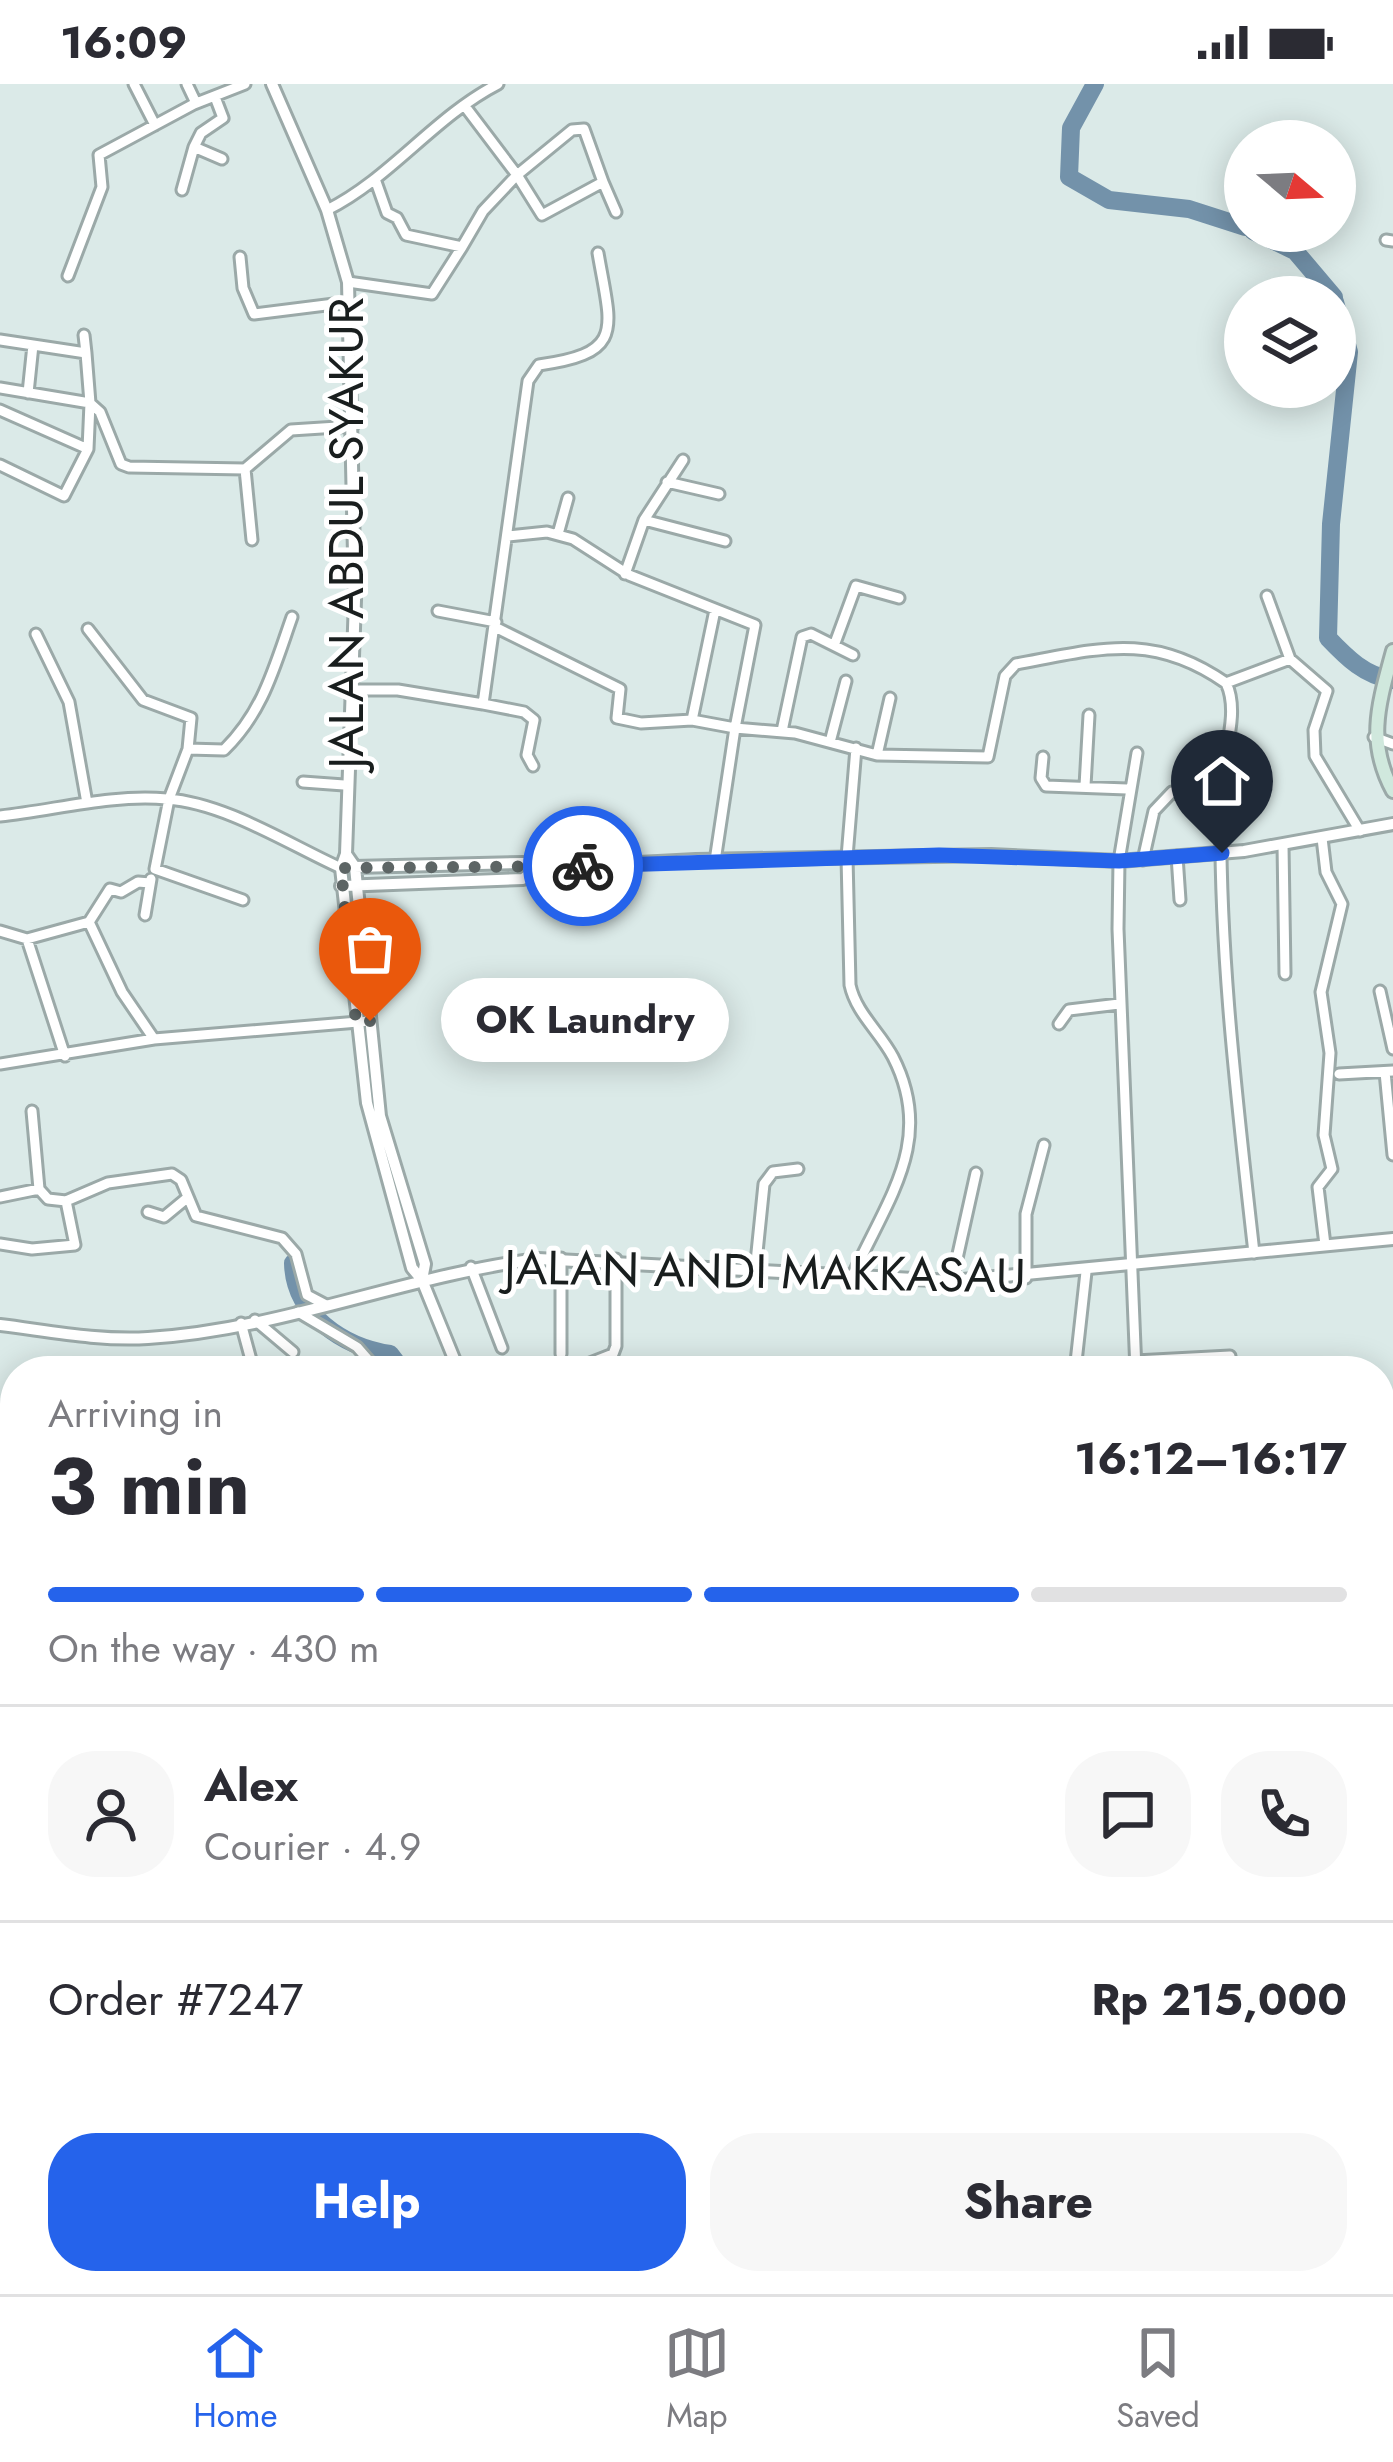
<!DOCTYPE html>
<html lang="en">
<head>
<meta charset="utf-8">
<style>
  :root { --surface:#fff; --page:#f7f7f7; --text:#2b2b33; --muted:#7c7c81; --line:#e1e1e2; --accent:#2563eb }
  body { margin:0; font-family:Jost,sans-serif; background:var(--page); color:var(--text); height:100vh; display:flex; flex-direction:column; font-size:45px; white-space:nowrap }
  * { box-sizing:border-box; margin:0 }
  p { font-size:39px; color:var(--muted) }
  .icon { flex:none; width:66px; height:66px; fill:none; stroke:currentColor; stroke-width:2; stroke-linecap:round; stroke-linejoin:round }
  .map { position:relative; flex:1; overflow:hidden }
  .sheet { position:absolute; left:0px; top:1272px; width:1395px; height:939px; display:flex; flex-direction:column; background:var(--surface); border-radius:48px 48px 0 0; box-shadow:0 6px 30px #0003 }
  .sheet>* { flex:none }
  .needle { width:78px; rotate:109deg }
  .buttons { position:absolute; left:1224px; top:36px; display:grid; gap:24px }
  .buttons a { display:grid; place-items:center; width:132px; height:132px; border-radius:50%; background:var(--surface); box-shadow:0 6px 30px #0003; font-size:60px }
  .pin { position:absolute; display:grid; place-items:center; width:102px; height:102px; color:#fff; margin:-123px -51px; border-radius:50% 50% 50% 0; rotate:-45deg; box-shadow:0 0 12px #0007 }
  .pin .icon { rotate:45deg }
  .courier { position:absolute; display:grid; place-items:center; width:120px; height:120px; margin:-60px; border:9px solid #2563eb; border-radius:50%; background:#fff; color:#222; box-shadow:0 3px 15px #0007 }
  .bubble { position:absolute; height:84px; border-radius:42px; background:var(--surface); box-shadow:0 6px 30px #0003; font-size:39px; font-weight:700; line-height:84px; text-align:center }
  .overview em { font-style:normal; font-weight:700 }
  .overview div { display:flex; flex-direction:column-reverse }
  .overview { display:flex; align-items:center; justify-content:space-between; height:204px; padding:0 48px }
  h1 { font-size:78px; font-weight:700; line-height:90px }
  .bar { display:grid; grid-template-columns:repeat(4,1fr); gap:18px 12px; align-content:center; height:144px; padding:0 48px }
  .bar i { height:15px; border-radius:9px; background:var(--line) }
  .bar .active { background:var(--accent) }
  .bar p { grid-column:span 4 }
  .line { display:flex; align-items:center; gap:30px; padding:0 48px; border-top:3px solid var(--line) }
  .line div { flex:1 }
  .round { display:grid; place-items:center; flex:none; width:126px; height:126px; border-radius:48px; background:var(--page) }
  .primary-button { display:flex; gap:24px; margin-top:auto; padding:24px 48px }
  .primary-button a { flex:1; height:138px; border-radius:48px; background:var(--accent); color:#fff; font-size:48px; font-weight:700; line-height:138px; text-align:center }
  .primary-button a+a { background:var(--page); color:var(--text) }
  .status { display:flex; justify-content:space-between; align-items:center; height:84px; padding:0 60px; background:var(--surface); direction:ltr }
  .status svg { height:33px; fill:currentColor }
  .tabs { display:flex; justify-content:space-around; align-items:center; height:168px; border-top:3px solid var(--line); background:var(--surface); font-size:33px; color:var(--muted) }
  .tabs a { display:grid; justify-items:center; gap:6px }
  .tabs .active { color:var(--accent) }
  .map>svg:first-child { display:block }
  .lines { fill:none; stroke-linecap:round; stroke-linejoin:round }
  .river { stroke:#7392aa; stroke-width:18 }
  .minor-casing { stroke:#9ba9a8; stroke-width:15 }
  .tertiary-casing { stroke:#9ba9a8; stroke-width:16 }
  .secondary-casing { stroke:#9ba9a8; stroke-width:18 }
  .minor { stroke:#fff; stroke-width:9 }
  .tertiary { stroke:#fff; stroke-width:10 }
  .secondary { stroke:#d0e8dd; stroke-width:12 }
  .done { stroke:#5d6565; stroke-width:12; stroke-dasharray:0 21.6 }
  .route { stroke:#2563eb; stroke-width:15 }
  .labels { text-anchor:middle; stroke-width:10; stroke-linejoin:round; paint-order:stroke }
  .street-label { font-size:48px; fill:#191e1e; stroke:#fff }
</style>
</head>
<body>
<div class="status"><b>16:09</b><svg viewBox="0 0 49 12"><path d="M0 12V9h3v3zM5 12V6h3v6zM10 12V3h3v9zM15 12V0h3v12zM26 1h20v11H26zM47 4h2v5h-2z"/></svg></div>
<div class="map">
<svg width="1393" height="2210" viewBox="0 0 1393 2210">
  <rect width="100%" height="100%" fill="#dbeae8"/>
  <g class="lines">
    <path class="river" d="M1095 0 1071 44 1069 93 1109 116 1189 125 1245 143
      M1253 147 1295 167 1334 213
      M1335 218 1349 268 1331 440 1328 554C1347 574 1365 592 1393 596
      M293 1179C294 1231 344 1263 390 1270L403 1287
      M1380 1633 1393 1617"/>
    <defs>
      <path id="minor" d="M134 0 155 41
        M187 0 196 19
        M215 13 223 34 201 49 194 63 222 75
        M375 95 387 129 397 134 406 151 462 163 483 127 517 91 542 131 603 98 584 45 572 46 517 91 464 21
        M603 98 616 128
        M182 106 194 63
        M327 126C391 94 434 33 498 0
        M1386 156 1393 157
        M240 173 243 204 254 230 350 218
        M68 192 102 103 99 71 194 20 245 0
        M348 198 432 210 462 163
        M0 256 86 269 84 251
        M0 304 90 319 86 269
        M28 309 33 261
        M90 319 100 328 121 380 129 383 245 385 291 346 353 342
        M0 326 88 365 64 412 0 381
        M88 365 90 319
        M245 385 252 456
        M667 398 719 410
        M644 436 683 376
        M558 450 568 414
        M508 452 547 448 573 455 629 491 755 541 735 644 692 636
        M625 490 644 436 725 457
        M1267 512 1290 575 1327 607 1314 646 1315 672 1360 747
        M438 527 496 538
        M495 543 620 605 617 634 641 639 692 636 715 526
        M88 545 143 616 191 634 188 665 169 715 155 785 243 816
        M36 550 69 618 87 719
        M835 559 856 502 899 514
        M352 606H398L483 620 528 297 539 281C626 269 611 245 598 169
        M483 620 524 628 534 636 527 671 533 682
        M782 647 802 553 811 550 853 571
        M1374 653 1393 660
        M830 658 846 597
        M188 665 224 666C263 628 274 584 292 533
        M877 671 988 673 1005 592 1016 580C1098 565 1152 547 1226 599
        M1043 673 1041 694 1046 702 1127 705
        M303 698 344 701
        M1085 702 1089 631
        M0 732C56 726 111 710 167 715 225 719 288 760 341 784
        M1322 754 1326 788 1342 820 1321 908 1330 969 1324 1051 1332 1085 1318 1103 1325 1161
        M1283 761 1285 890
        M1177 772 1180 816
        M1143 776 1154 727 1172 708 1196 713
        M715 777 735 644 795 649 877 671 890 614
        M145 831 151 795
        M89 838 110 805 121 808 138 798 150 799
        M0 847 27 855 89 838 122 908 154 955
        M27 855 65 972
        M1380 907 1393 965
        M1059 940 1069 926 1119 920
        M0 980 154 955 370 937
        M1385 988 1393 1071
        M1339 990 1393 987
        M32 1027 39 1105
        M0 1113 39 1105 48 1115 66 1117 108 1099 172 1090 181 1096 196 1132 282 1154 296 1170 307 1211 326 1221
        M148 1128 164 1133 187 1114
        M0 1160 32 1165 75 1161 66 1117
        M1254 1169C1237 1017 1218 861 1221 708 1221 674 1241 630 1226 599L1290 575
        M471 1183 502 1264
        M755 1188 764 1100 773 1088 798 1085
        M852 1193C887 1115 936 1057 893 973 880 948 856 929 850 901L847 773 856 664
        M1026 1194V1130L1044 1061
        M952 1197 976 1089
        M298 1228 357 1263 378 1287
        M255 1236 293 1268
        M241 1239 254 1287
        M561 1270V1174
        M1135 1277 1230 1272
        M585 1281 613 1270 616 1262V1175
        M1075 1287 1086 1188
        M1136 1287 1118 845 1119 777 1137 669
        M0 1479 15 1497
        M1380 1713 1393 1706
        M1380 1883 1393 1882
        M3 1926 15 1911
        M0 1929 15 1944
        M1380 1956 1393 1958
        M1380 1999 1393 2069
        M1380 2111 1393 2110
        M1380 2153 1393 2151
        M0 2171 15 2163
        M109 2196 128 2210
        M343 2196 345 2210
        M436 2196 440 2210
        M909 2196 910 2210
        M961 2196 962 2210
        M1080 2196V2210
        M76 2210 77 2196
        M1010 2210 1011 2196
        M1251 2210 1253 2196
        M1386 2210 1393 2209"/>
      <path id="tertiary" d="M272 0 327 126 348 198 355 516 346 770 341 784 367 1019 412 1184 422 1196 459 1287
        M346 770 355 783 380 1032 425 1180 422 1196
        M354 783 523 779 534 786
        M341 802 523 795 534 786 562 783 696 776 991 771 1119 777 1244 767 1393 740
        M0 1241C49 1247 98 1257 148 1254 281 1246 407 1191 538 1175L952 1197 1393 1155
        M1380 2053 1393 2052
        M678 2196 685 2210
        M505 2210 547 2196"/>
      <path id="secondary" d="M1393 567C1379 619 1366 657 1393 707"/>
    </defs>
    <use href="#minor" class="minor-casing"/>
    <use href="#tertiary" class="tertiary-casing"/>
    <use href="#secondary" class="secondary-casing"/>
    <use href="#minor" class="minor"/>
    <use href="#tertiary" class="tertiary"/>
    <use href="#secondary" class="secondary"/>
  </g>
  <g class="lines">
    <path class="done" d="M370 937 356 938 341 784 583 782"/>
    <path class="route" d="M583 782 939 771 1119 777 1222 769"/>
  </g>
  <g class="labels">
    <g class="street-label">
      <text transform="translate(346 449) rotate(-90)" y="17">JALAN ABDUL SYAKUR</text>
      <text transform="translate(765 1187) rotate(1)" y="17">JALAN ANDI MAKKASAU</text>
    </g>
  </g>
</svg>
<div class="buttons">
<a><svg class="needle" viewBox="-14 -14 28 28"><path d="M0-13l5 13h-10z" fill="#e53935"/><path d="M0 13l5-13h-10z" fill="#7c7c81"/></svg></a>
<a><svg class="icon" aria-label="layers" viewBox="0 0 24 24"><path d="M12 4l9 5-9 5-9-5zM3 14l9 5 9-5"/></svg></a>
</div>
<div class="pin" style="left:370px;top:937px;background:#ea580c"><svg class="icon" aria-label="bag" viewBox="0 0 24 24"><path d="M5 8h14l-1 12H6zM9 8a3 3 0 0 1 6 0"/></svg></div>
<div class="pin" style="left:1222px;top:769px;background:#1f2937"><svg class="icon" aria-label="home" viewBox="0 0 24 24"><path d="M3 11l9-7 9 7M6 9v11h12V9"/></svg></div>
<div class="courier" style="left:583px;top:782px"><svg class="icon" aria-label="bike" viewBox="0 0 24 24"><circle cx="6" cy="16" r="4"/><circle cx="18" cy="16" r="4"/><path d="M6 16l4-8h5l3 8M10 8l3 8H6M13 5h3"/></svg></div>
<div class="bubble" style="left:441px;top:894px;width:288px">OK Laundry</div>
<section class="sheet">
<div class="overview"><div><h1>3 min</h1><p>Arriving in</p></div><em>16:12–16:17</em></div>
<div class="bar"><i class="active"></i><i class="active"></i><i class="active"></i><i></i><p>On the way · 430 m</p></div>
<div class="line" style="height:216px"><a class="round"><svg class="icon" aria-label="person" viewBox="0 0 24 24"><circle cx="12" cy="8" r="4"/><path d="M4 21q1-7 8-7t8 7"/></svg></a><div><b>Alex</b><p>Courier · 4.9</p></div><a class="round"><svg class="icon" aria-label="chat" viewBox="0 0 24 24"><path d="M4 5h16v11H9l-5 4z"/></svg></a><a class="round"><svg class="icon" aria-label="phone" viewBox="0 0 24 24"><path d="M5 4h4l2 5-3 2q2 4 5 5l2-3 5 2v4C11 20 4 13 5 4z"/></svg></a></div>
<div class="line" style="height:156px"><div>Order #7247</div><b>Rp 215,000</b></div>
<div class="primary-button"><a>Help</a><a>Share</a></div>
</section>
</div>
<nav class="tabs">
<a class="active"><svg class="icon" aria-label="home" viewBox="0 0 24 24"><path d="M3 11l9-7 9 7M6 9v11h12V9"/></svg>Home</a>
<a><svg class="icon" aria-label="map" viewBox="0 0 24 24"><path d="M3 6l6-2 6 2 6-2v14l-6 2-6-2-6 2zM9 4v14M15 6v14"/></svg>Map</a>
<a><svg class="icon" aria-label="saved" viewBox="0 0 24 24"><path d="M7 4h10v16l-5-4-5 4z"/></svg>Saved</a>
</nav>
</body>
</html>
